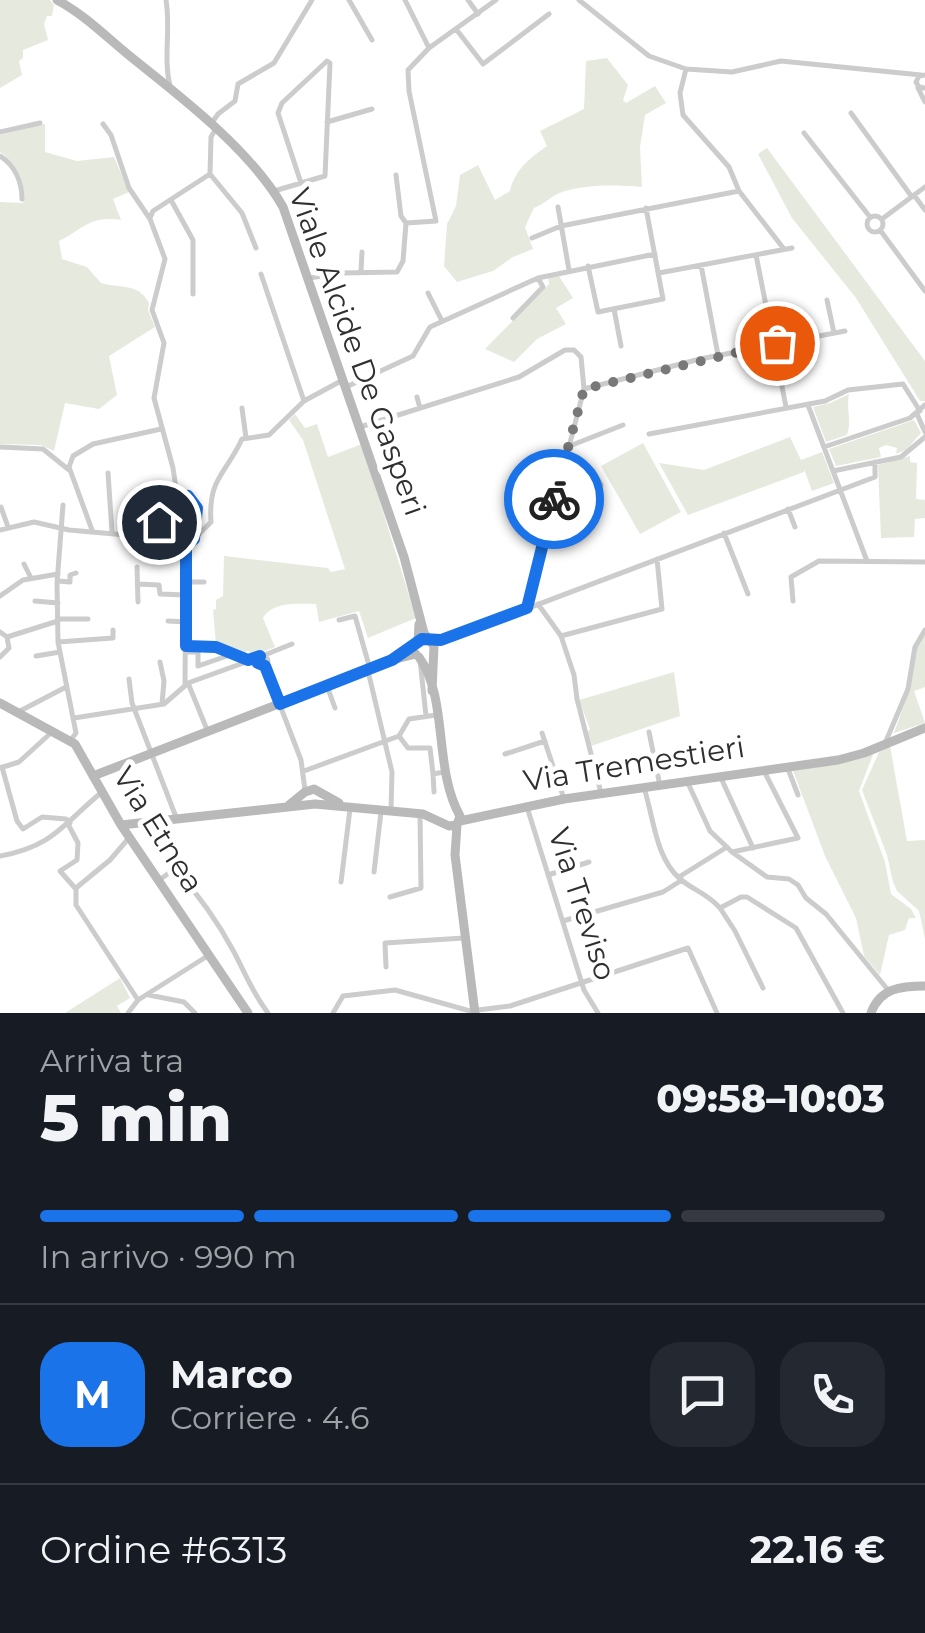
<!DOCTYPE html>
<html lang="it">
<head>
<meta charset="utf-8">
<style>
  :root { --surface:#171b24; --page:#242831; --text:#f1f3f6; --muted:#9ea1a6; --line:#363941; --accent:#1a73e8 }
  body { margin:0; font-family:Montserrat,sans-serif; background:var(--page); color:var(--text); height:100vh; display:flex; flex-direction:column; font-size:38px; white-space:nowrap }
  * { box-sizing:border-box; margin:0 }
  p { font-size:32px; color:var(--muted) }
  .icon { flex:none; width:55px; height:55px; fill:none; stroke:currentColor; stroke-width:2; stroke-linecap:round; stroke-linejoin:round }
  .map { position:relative; height:1013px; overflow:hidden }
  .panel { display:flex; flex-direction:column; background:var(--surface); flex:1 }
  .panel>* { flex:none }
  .pin { position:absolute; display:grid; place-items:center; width:85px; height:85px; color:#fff; margin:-42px; border:5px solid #fff; border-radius:50%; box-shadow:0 2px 10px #0007 }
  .courier { position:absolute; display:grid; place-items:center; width:100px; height:100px; margin:-50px; border:8px solid #1a73e8; border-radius:50%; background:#fff; color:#222; box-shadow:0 2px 12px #0007 }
  .head em { font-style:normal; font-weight:800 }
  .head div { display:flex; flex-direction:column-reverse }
  .head { display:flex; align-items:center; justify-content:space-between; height:170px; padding:0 40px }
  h1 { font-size:65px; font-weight:800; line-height:75px }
  .bar { display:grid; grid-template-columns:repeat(4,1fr); gap:15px 10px; align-content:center; height:120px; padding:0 40px }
  .bar i { height:12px; border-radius:8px; background:var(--line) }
  .bar .on { background:var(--accent) }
  .bar p { grid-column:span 4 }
  .line { display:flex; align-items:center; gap:25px; padding:0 40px; border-top:2px solid var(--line) }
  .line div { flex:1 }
  .round { display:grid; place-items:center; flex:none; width:105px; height:105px; border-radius:30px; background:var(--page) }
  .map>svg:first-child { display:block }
  .green { fill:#e6eade }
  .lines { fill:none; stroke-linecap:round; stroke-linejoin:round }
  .street { stroke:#ccc; stroke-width:5 }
  .secondary { stroke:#b9b9b9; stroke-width:9 }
  .done { stroke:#787878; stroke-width:10; stroke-dasharray:0 18 }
  .route { stroke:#1a73e8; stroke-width:12 }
  .labels { text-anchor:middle; stroke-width:10; stroke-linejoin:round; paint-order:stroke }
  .street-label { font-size:30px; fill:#2f2f2f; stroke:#fff }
</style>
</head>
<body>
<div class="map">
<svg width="925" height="1013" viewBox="0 0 925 1013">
  <rect width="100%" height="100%" fill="#fff"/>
  <path class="green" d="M0 0H50L54 5 52 16H47L44 24 48 40 23 50V58L19 61 22 75 0 88V105Z
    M607 58 628 85 623 100 626 103 655 86 666 103 645 115 640 147 642 187C616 185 588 184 562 192 552 195 545 204 534 208L525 227 533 249 513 257 493 271 457 282 444 266 447 224 456 206 460 175 478 165 495 200 510 191C515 169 530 158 547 146L540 131 584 109 586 61Z
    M45 124V152L77 161 114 157 129 192 113 199 121 220C89 215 84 229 59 241L62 259 87 267 101 283C121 289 137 282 149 303L148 310 155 327 109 356 117 395 99 409 65 403 54 451 41 445 0 444V202L23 203C27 183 17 163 0 152V135Z
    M767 148 925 361V401H920L856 298 792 218 758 154Z
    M559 276 573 298 556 308 566 324 537 339 514 362 485 349 549 284 548 277Z
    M849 394C846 409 852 421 847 435L826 442 813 407 830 403Z
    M295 414 305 428 317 424 328 457 362 444 416 618 368 638 359 611 319 622 316 604C298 604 273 601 263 618L275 647 257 654 247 651 245 655 216 644 213 610 216 609V600L223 596 224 556 328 568 331 572 345 569 303 440 289 420Z
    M914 420 921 433 906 450 896 454 897 448 886 445 879 448 881 457 836 466 829 449Z
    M790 437 801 460 822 452 834 483 812 491 804 469V472L688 515 659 463 704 470Z
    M643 443 681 512 640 534 601 466Z
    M910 456V462L917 463 916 499 925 500V518L915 519 914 537 881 538 878 465Z
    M925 633V687L914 691 925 723 894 733 906 699 916 648Z
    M674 672 680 716 591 746 587 733 590 729 579 700Z
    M890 746 907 841 925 840V939L919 911 897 891 893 882 887 855 862 790 879 752Z
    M874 752 859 791 885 862 891 894 911 909 916 918H909L905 930 889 935 880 975 864 956 856 918 825 856 792 768Z
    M120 978 130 998 117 1006 121 1013H65Z"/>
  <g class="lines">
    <path class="street" d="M166 0C171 29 163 58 170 86
      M349 0 372 40
      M405 0 429 48
      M468 0 478 14
      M579 0 649 56 686 69 732 72 781 61 921 75
      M456 29 483 64 549 14
      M686 69 680 93 683 115 729 167 739 191 784 249
      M925 75 919 76 916 82 919 87 925 88
      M918 88 925 102
      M851 113 912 197
      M327 122 372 109
      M103 124 111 135 129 188 150 219 165 259 152 310 164 343 154 398 173 468 178 501 171 513 159 522 157 540
      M211 124 218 114 235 101 238 84 274 63 312 0
      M0 132 40 123
      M804 133 870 217
      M0 156C15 165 22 182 22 199
      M210 174 242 213 256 248
      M396 175 401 216 406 223
      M274 191 325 176 330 63 327 61 282 103 278 113 301 183
      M914 195 925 210
      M171 200 193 240V294
      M558 207 569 270
      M867 224a8 8 0 1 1 16 0a8 8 0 1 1-16 0Z
      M150 218 153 211 210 174 211 137 215 130
      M882 219 925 187
      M880 230 925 291
      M532 238 561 226 739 191
      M756 255 786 407
      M701 265 718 355
      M588 266 598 312 663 299 646 208
      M361 271 362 252
      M659 273 792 248
      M261 274 304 401
      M309 278 342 273 397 272 403 261 406 223 436 221 409 91 408 70 429 48 496 0
      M428 293 442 321
      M827 300 834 333
      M614 309 621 346
      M513 318 543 287 538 278
      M346 387 413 356 430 327 538 278 655 254
      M417 397 420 408
      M808 405 867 561
      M242 408 246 438
      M917 414 925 432
      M360 427 519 377 565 350H574L581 357 584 389
      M649 434 825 401 848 390 903 384 920 411
      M0 447 43 449 69 470
      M567 447 623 425
      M824 447 910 418 925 405
      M833 471 901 457 925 437
      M108 473 112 532
      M178 501 188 496 197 507 194 539 186 546
      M63 505 57 583 58 642 76 733 70 741
      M1 507 8 527
      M788 509 795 527
      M211 522C208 478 226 474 242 439L269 435 304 401 341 381
      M0 530 34 522 69 530 137 536 186 546
      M92 530 69 467 73 456 93 444 161 429
      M724 533 748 594
      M196 537 211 522
      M543 542 586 525 577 499 601 485 593 471 563 462
      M24 564 31 578
      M137 567 138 602
      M58 581 70 582V575L76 573
      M186 582H204
      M137 584 159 585 160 594 186 595
      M0 596 23 580 58 574
      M35 601 58 603
      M793 601 791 577 819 561 925 562
      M538 604 561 636 574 675 577 699 601 793
      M527 608 584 389 700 359 845 331
      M58 619H88
      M339 620 355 616 370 669
      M168 621 186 622
      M0 632 7 637 9 648 0 657
      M561 636 662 609 657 559
      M7 637 58 621
      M432 640 457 635 875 477V462
      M58 642 113 638V630
      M187 646 216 647 260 665
      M187 652H198V666L230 655
      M258 661a5 5 0 1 1 10 0a5 5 0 1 1-10 0Z
      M36 656 60 652
      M262 656 292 644
      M420 660 426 716
      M160 662 164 681 162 704
      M265 666 301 760 305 790
      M368 671 392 772 391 810
      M129 679 132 703 176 817
      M185 685 186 546
      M327 686 335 708
      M20 711 66 687
      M74 718 164 704 187 684
      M208 732 188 683 260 657
      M649 732 660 786
      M542 733 564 799
      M399 736 408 748H430L433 774 444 772
      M886 741 908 689 915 647 925 630
      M505 754 545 741
      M2 767 17 821 23 829 42 817 66 819 70 823
      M3 767 19 762 53 731
      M788 769 798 795
      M304 771 399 736 409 719 436 715
      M433 774 434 792
      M721 778 753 848
      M687 781 710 831 732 852 767 877 789 879 798 885 806 898 826 914 888 990
      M644 788C654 818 655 857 680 879 693 890 708 894 720 908L741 897H747L796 928 843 1013
      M527 807 584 990 598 1013
      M68 824 78 843 77 860 60 871 75 888
      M128 839 110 860 76 888V905L138 1000
      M732 852 798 838 764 771
      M0 856C54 846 63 824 102 792
      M374 872 381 812
      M548 875 589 862
      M679 877 727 847
      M159 880 175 869C198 894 218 922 234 952 246 975 252 992 268 1013
      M341 882 350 809
      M390 897 421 888 420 814
      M720 908 735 931 763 988
      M563 921 663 892 682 880
      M386 967 385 943 464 938
      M149 995 184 1002 195 1013
      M128 1013 138 1000 209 955
      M333 1013 343 996 395 990 470 1011 510 1006 688 948 717 1013"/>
    <path class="secondary" d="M57 0C87 16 109 40 136 61 185 100 252 152 283 207L404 557 424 633 434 646 432 691
      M401 655 418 641 419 624
      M0 703 75 744 121 825 248 1013
      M93 776 392 660 416 654
      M289 805 305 792 314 789 339 803
      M460 821 564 799 838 760 864 753 925 728
      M121 825 315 804 423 814 449 826 457 825 460 816C433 768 449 700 419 657
      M457 825 455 855 475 1013
      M871 1013C880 988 901 986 925 986"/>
  </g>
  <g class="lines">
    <path class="done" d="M554 499 584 389 777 343"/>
    <path class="route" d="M159 522C170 513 176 502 188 496L197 508 194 539 186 546V646L216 647 248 660 260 656 258 663 265 666 280 704 392 660 422 639 441 640 527 608 554 499"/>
  </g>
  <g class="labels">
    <g class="street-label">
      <text transform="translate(357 352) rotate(70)" y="10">Viale Alcide De Gasperi</text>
      <text transform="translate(634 764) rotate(-9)" y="10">Via Tremestieri</text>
      <text transform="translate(158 830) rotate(58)" y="10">Via Etnea</text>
      <text transform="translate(582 904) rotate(72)" y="10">Via Treviso</text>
    </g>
  </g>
</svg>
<div class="pin" style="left:777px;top:343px;background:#ea580c"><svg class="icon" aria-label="bag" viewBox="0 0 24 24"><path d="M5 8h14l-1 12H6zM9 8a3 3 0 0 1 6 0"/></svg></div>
<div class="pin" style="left:159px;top:522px;background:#1f2937"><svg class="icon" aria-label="home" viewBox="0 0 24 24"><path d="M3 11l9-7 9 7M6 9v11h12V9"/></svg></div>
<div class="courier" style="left:554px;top:499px"><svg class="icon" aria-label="bike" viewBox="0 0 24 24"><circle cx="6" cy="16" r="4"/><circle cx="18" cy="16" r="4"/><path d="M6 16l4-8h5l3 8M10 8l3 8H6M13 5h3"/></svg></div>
</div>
<section class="panel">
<div class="head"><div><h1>5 min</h1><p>Arriva tra</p></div><em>09:58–10:03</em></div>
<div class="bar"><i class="on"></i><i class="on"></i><i class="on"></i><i></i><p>In arrivo · 990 m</p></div>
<div class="line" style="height:180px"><b class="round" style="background:var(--accent);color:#fff">M</b><div><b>Marco</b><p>Corriere · 4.6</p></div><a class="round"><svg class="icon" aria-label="chat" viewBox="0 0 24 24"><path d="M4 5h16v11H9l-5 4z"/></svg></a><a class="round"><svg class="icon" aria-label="phone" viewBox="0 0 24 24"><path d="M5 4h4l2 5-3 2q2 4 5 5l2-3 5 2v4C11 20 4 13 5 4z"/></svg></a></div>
<div class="line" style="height:130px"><div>Ordine #6313</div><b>22.16 €</b></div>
</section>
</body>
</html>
